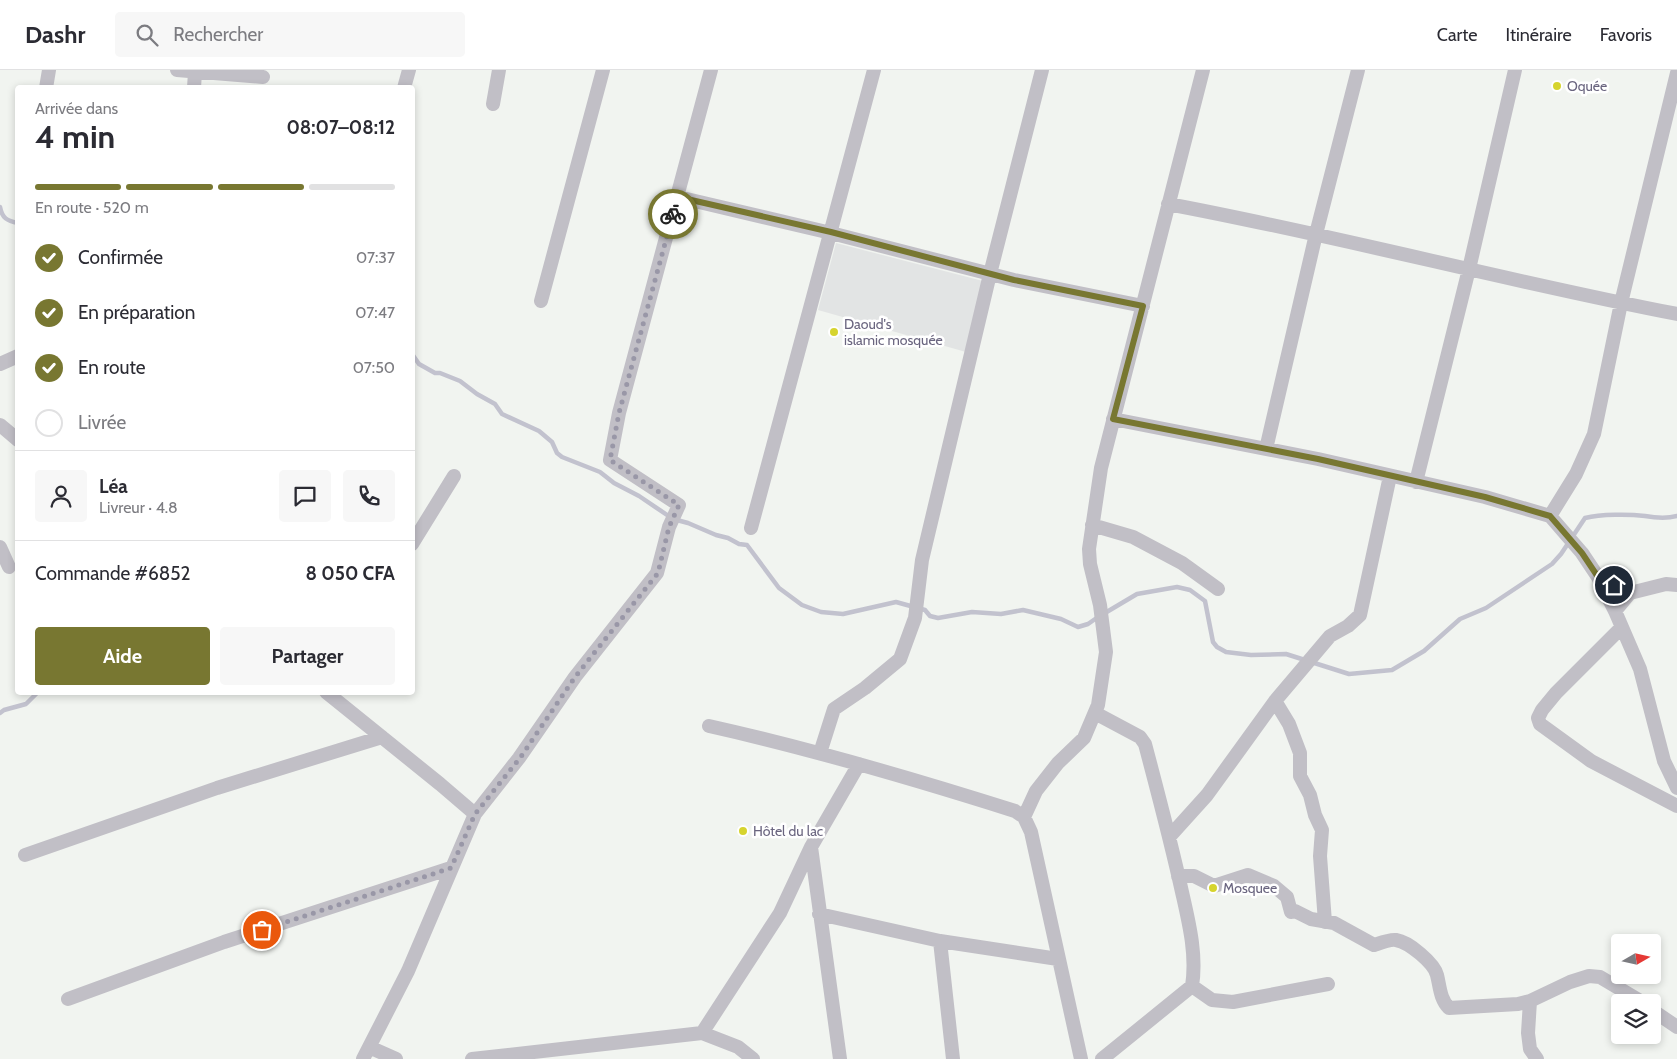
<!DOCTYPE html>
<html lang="fr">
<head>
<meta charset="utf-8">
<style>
  :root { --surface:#fff; --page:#f7f7f7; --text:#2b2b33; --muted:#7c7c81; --line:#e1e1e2; --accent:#787731 }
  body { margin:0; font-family:Cabin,sans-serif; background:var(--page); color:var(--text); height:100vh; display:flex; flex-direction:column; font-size:19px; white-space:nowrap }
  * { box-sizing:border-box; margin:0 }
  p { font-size:16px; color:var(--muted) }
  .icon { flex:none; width:28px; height:28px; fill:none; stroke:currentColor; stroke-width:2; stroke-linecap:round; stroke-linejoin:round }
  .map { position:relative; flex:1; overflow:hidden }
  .side { position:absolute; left:15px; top:15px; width:400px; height:610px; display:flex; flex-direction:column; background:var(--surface); border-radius:5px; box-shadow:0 2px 8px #0003 }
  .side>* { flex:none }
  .needle { width:32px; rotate:81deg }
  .fabs { position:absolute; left:1611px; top:864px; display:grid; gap:10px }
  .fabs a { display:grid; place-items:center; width:50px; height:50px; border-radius:5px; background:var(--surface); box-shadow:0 2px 8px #0003; font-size:25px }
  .pin { position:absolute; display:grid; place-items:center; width:42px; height:42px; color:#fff; margin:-21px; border:2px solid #fff; border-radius:50%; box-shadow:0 1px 5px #0007 }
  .courier { position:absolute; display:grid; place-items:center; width:50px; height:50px; margin:-25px; border:4px solid #787731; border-radius:50%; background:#fff; color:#222; box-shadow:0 1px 6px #0007 }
  .head em { font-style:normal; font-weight:700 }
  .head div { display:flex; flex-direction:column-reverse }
  .head { display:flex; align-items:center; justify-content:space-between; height:85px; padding:0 20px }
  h1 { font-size:32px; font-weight:700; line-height:38px }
  .bar { display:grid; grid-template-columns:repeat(4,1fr); gap:8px 5px; align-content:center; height:60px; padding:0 20px }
  .bar i { height:6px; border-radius:4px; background:var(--line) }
  .bar .active { background:var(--accent) }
  .bar p { grid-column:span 4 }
  .line { display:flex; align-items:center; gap:12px; padding:0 20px; border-top:1px solid var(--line) }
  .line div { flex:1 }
  .round { display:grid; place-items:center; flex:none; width:52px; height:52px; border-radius:5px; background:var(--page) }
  ol { padding:0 20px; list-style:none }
  li { display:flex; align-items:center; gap:15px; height:55px }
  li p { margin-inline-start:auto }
  li .icon { padding:5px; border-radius:50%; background:var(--accent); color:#fff; stroke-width:4 }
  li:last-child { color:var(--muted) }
  li i { width:28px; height:28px; border:2px solid var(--line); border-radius:50% }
  .cta { display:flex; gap:10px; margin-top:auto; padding:10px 20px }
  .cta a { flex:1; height:58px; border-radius:5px; background:var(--accent); color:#fff; font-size:20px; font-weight:700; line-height:58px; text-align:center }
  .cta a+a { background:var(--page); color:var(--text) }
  header { display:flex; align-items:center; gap:30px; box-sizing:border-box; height:70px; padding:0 25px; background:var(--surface); border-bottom:1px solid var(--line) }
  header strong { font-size:24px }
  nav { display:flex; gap:28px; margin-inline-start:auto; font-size:18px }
  .search { width:350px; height:45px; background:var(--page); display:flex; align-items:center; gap:12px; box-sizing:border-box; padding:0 18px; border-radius:5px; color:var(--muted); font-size:19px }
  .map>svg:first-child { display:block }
  .built { fill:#e2e4e4 }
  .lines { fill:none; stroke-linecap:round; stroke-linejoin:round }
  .stream { stroke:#c2c2ce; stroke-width:4.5 }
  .minor { stroke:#c1bfc6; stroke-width:14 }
  .done { stroke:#9997a7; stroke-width:5; stroke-dasharray:0 9 }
  .route { stroke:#787731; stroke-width:6 }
  .poi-dot { fill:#d6d42e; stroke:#fff; stroke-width:2 }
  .labels { text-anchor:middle; stroke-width:5; stroke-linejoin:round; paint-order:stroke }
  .poi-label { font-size:14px; fill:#6a657f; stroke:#fff; text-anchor:start }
</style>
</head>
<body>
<header>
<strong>Dashr</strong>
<div class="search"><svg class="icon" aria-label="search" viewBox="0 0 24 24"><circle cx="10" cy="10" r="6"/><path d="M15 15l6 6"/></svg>Rechercher</div>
<nav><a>Carte</a><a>Itinéraire</a><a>Favoris</a></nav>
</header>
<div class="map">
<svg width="1677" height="989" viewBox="0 0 1677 989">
  <rect width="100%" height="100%" fill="#f1f4f0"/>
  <path class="built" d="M836 173 983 211 966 282 818 240Z"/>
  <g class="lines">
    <path class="stream" d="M0 137C2 148 7 151 18 153
      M412 284 419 294 435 303H440L460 311 477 324 495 334 502 344 539 361 552 372 557 383 562 387 600 402 614 413 639 426 673 449 688 453 716 465 728 468 739 474 747 475 779 518 802 535 821 542 843 544 896 532 925 540 930 546 938 548 972 542 1001 544 1023 540 1061 549 1078 557 1088 554 1098 547
      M1105 543 1137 524 1177 517 1190 520 1205 531 1213 572 1217 577 1226 582 1251 585 1286 584 1349 604 1392 600 1424 581 1460 549 1486 538 1552 494 1561 484 1585 448C1601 444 1629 444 1645 446 1656 448 1666 449 1677 446
      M0 643 4 640 26 634 38 622"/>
    <path class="minor" d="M177 0 263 7
      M46 18 49 0
      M194 18 195 2
      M404 18 409 0
      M493 34 499 0
      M678 127 831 163 1014 210 1143 236
      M1168 134C1339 166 1506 211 1677 244
      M541 231 603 0
      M0 294 18 286
      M1113 349 1318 389 1485 427 1550 446 1582 483 1598 507 1615 541 1640 599 1664 691 1677 718
      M0 355 18 370
      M1266 379 1316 164 1358 0
      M1416 412 1469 199 1515 0
      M1550 446 1576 404 1594 364 1621 233 1677 3
      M1092 455 1133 467 1182 493 1218 519
      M751 458 874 0
      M412 474 454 406
      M0 477 9 497
      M1598 507 1630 523 1615 541
      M1630 523 1666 514 1677 515
      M1622 557 1556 623 1542 640 1538 648 1540 654 1591 691 1677 736
      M326 622 440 714 475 744
      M1275 631 1289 654 1300 683V706L1310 725 1315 745 1322 760 1320 786 1325 852
      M1095 643 1140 667 1145 674C1158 723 1171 772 1182 822 1189 853 1197 885 1192 916L1102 989
      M709 656C812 679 914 709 1015 741L1024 747 1031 762 1081 989
      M820 683 834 639 865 618 900 589 915 548 922 490 990 204 1042 0
      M1024 747 1036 721 1058 693 1084 668 1098 635 1106 582 1100 535 1090 494 1089 479 1101 398 1203 0
      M1170 766 1207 725 1275 631 1330 566 1348 556 1360 545 1390 406
      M811 777 840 989
      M25 785 217 718 382 667
      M1178 806H1194L1214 816 1248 805 1274 816 1287 827 1291 842 1295 841 1311 849 1334 853 1374 875C1380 873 1390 869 1396 870 1409 872 1434 893 1437 905 1440 917 1440 929 1449 938L1518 934 1530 931 1570 912 1589 906 1600 907 1642 932
      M819 844 940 871 1058 889
      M940 871 953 989
      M1192 916 1212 930 1233 932 1328 914
      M68 929 224 872 451 798
      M1530 931 1528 963 1530 979 1537 989
      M1652 940 1677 957
      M702 963 738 977 753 989
      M369 977 396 989
      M363 989 408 901 475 744 519 688 575 607 657 503 669 457 679 435 610 390 619 343 711 0
      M472 989 702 963 780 843 811 777 859 694"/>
  </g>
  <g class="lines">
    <path class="done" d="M262 860 451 798 475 744 520 688 575 607 658 503 669 457 679 435 610 390 619 343 673 144"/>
    <path class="route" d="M673 144 678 127 831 162 1014 210 1143 236 1113 349 1318 389 1485 427 1550 446 1582 483 1598 507 1614 515"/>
  </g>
  <g class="poi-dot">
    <circle cx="1557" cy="16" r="5"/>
    <circle cx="834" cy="262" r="5"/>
    <circle cx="743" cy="761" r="5"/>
    <circle cx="1213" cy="818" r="5"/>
  </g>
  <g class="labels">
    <g class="poi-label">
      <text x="1567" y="21">Oquée</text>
      <text x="844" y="259">Daoud's<tspan x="844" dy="16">islamic mosquée</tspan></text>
      <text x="753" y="766">Hôtel du lac</text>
      <text x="1223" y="823">Mosquee</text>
    </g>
  </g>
</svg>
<div class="fabs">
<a><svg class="needle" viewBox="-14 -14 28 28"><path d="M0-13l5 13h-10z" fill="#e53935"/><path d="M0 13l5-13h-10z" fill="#7c7c81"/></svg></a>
<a><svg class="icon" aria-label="layers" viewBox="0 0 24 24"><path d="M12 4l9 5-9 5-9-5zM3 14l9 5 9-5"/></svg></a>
</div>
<div class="pin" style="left:262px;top:860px;background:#ea580c"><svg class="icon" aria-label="bag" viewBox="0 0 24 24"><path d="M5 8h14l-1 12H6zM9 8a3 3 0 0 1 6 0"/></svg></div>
<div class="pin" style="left:1614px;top:515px;background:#1f2937"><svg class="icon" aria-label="home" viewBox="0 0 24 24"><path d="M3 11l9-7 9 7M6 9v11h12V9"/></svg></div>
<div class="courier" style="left:673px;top:144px"><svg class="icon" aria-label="bike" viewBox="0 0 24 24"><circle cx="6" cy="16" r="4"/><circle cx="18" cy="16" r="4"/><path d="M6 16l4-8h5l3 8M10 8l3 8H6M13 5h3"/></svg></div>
<section class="side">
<div class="head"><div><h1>4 min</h1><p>Arrivée dans</p></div><em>08:07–08:12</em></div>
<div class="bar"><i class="active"></i><i class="active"></i><i class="active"></i><i></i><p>En route · 520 m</p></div>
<ol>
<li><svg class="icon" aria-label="check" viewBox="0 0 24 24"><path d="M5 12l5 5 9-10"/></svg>Confirmée<p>07:37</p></li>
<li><svg class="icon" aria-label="check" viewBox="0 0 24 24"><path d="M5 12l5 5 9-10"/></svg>En préparation<p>07:47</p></li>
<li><svg class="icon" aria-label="check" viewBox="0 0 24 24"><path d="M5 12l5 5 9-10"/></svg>En route<p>07:50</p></li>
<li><i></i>Livrée</li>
</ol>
<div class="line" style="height:90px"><a class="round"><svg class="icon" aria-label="person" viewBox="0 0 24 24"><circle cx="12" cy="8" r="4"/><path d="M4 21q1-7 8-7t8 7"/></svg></a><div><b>Léa</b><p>Livreur · 4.8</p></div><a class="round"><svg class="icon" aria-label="chat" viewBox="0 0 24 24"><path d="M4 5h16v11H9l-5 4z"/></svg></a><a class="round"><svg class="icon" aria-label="phone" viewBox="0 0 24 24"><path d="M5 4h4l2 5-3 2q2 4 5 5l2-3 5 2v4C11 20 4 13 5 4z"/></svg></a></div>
<div class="line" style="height:65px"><div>Commande #6852</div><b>8 050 CFA</b></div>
<div class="cta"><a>Aide</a><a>Partager</a></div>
</section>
</div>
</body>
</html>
